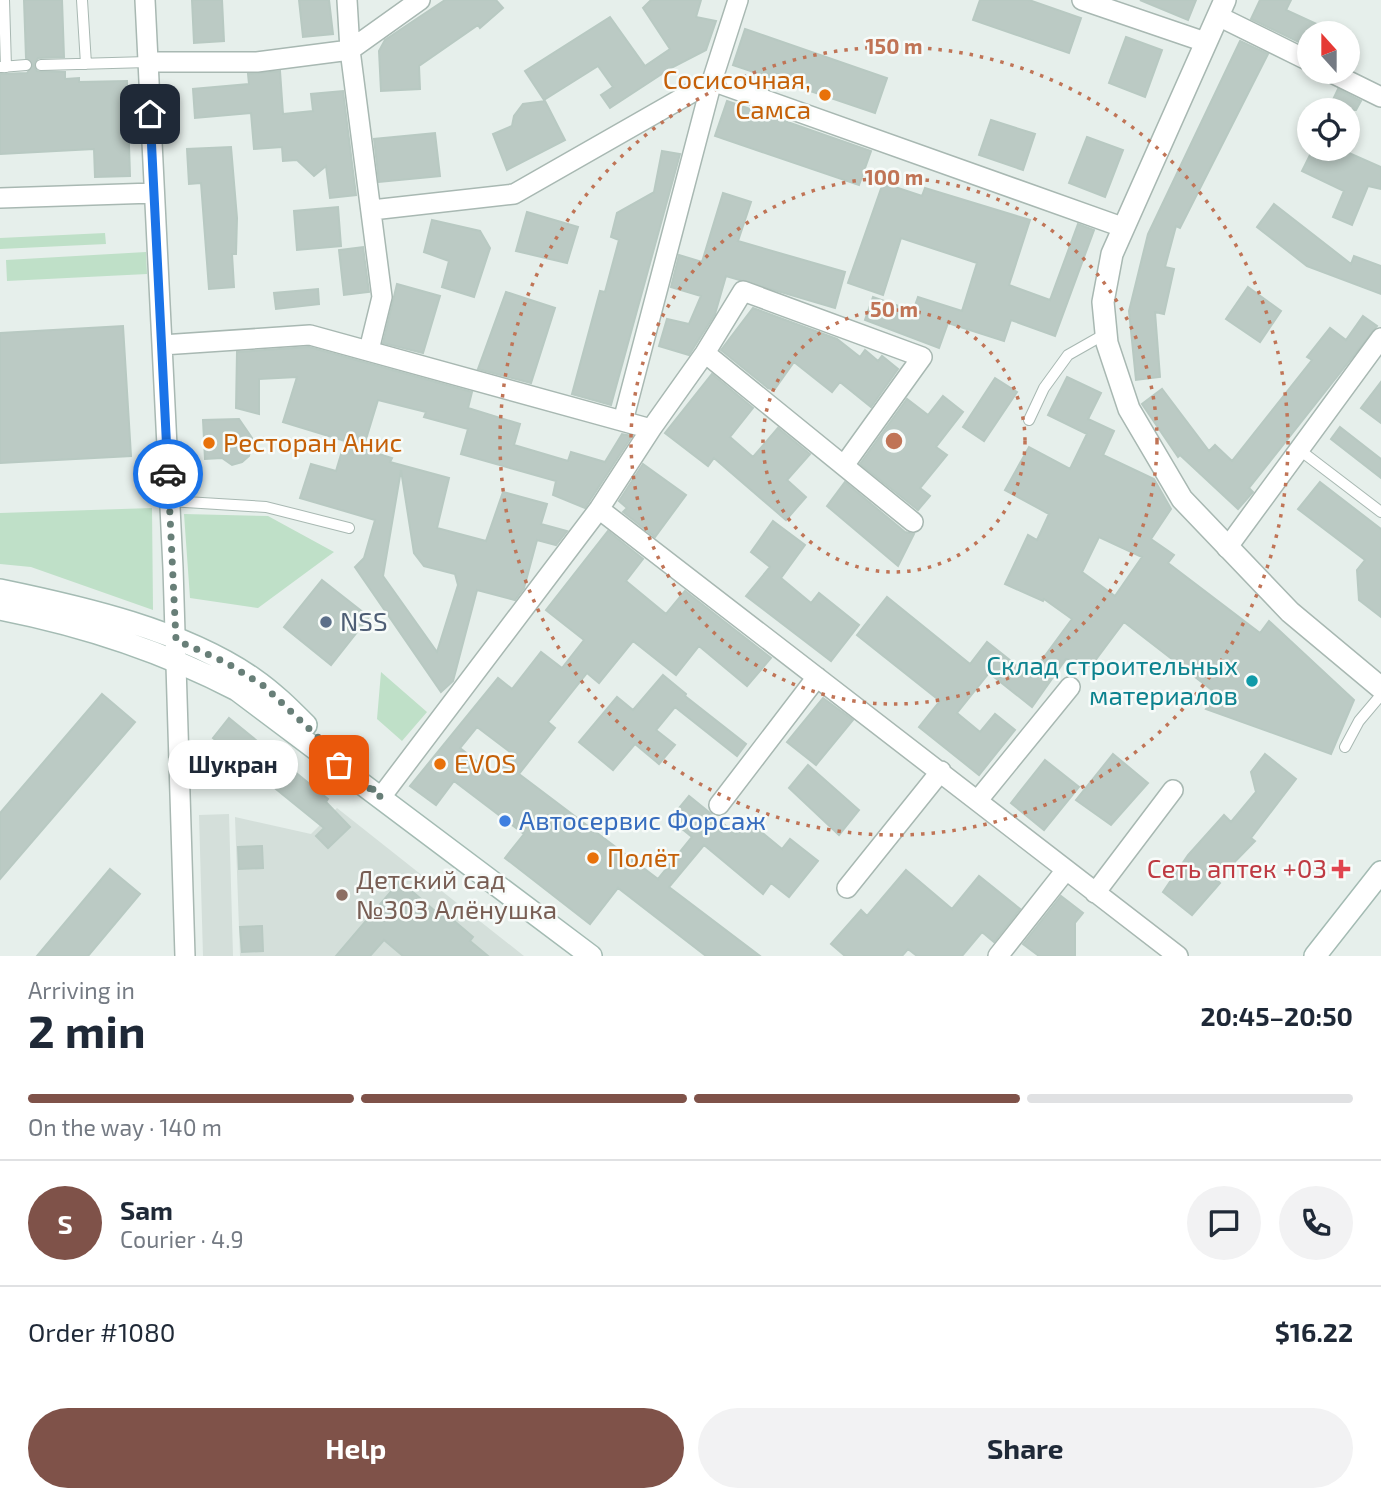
<!DOCTYPE html>
<html lang="en">
<head>
<meta charset="utf-8">
<style>
  :root { --surface:#fff; --page:#f2f2f3; --text:#1f2937; --muted:#747a83; --line:#e0e1e3; --accent:#7f5249 }
  body { margin:0; font-family:"Exo 2",sans-serif; background:var(--page); color:var(--text); height:100vh; display:flex; flex-direction:column; font-size:26px; white-space:nowrap }
  * { box-sizing:border-box; margin:0 }
  p { font-size:23px; color:var(--muted) }
  .icon { flex:none; width:38px; height:38px; fill:none; stroke:currentColor; stroke-width:2; stroke-linecap:round; stroke-linejoin:round }
  .map { position:relative; height:956px; overflow:hidden }
  .side { display:flex; flex-direction:column; background:var(--surface); flex:1 }
  .side>* { flex:none }
  .needle { width:46px; rotate:339deg }
  .tools { position:absolute; left:1297px; top:21px; display:grid; gap:14px }
  .tools a { display:grid; place-items:center; width:63px; height:63px; border-radius:50%; background:var(--surface); box-shadow:0 4px 10px #0003; font-size:35px }
  .pin { position:absolute; display:grid; place-items:center; width:60px; height:60px; color:#fff; margin:-30px; border-radius:14px; box-shadow:0 4px 10px #0006 }
  .courier { position:absolute; display:grid; place-items:center; width:70px; height:70px; margin:-35px; border:5px solid #1a73e8; border-radius:50%; background:#fff; color:#222; box-shadow:0 2px 9px #0007 }
  .bubble { position:absolute; height:49px; border-radius:24px; background:var(--surface); box-shadow:0 4px 10px #0003; font-size:23px; font-weight:700; line-height:49px; text-align:center }
  .headline em { font-style:normal; font-weight:700 }
  .headline div { display:flex; flex-direction:column-reverse }
  .headline { display:flex; align-items:center; justify-content:space-between; height:119px; padding:0 28px }
  h1 { font-size:46px; font-weight:700; line-height:52px }
  .bar { display:grid; grid-template-columns:repeat(4,1fr); gap:10px 7px; align-content:center; height:84px; padding:0 28px }
  .bar i { height:9px; border-radius:5px; background:var(--line) }
  .bar .current { background:var(--accent) }
  .bar p { grid-column:span 4 }
  .line { display:flex; align-items:center; gap:18px; padding:0 28px; border-top:2px solid var(--line) }
  .line div { flex:1 }
  .round { display:grid; place-items:center; flex:none; width:74px; height:74px; border-radius:37px; background:var(--page) }
  .action { display:flex; gap:14px; margin-top:auto; padding:14px 28px }
  .action a { flex:1; height:80px; border-radius:42px; background:var(--accent); color:#fff; font-size:28px; font-weight:700; line-height:80px; text-align:center }
  .action a+a { background:var(--page); color:var(--text) }
  .map>svg:first-child { display:block }
  .built { fill:#d4dfda }
  .green { fill:#bfe0c8 }
  .building { fill:#bbcac4; stroke:#b8c9c2; stroke-width:2; fill-rule:evenodd }
  .lines { fill:none; stroke-linecap:round; stroke-linejoin:round }
  .service-casing { stroke:#a8b8b2; stroke-width:12 }
  .minor-casing { stroke:#a8b8b2; stroke-width:22 }
  .tertiary-casing { stroke:#a8b8b2; stroke-width:24 }
  .secondary-casing { stroke:#a4bbb3; stroke-width:24 }
  .service { stroke:#fff; stroke-width:10 }
  .minor { stroke:#fff; stroke-width:19 }
  .tertiary { stroke:#fff; stroke-width:21 }
  .secondary { stroke:#fff; stroke-width:21 }
  .done { stroke:#687f78; stroke-width:7; stroke-dasharray:0 12.6 }
  .route { stroke:#1a73e8; stroke-width:9 }
  .ring { fill:none; stroke:#c07456; stroke-width:3.5; stroke-dasharray:3.5 7 }
  .food-dot { fill:#e8710a; stroke:#f7fbf9; stroke-width:2.5 }
  .service-dot { fill:#5c6f8a; stroke:#f7fbf9; stroke-width:2.5 }
  .culture-dot { fill:#0f9aa8; stroke:#f7fbf9; stroke-width:2.5 }
  .shop-dot { fill:#3f7fe0; stroke:#f7fbf9; stroke-width:2.5 }
  .health-dot { fill:#e0444e; stroke:#f7fbf9; stroke-width:2.5 }
  .education-dot { fill:#8d6e63; stroke:#f7fbf9; stroke-width:2.5 }
  .labels { text-anchor:middle; stroke-width:5; stroke-linejoin:round; paint-order:stroke }
  .food-label { font-size:26px; fill:#c56008; stroke:#f7fbf9; text-anchor:start }
  .service-label { font-size:26px; fill:#4e5e75; stroke:#f7fbf9; text-anchor:start }
  .culture-label { font-size:26px; fill:#0d838f; stroke:#f7fbf9; text-anchor:end }
  .shop-label { font-size:26px; fill:#366cbe; stroke:#f7fbf9; text-anchor:start }
  .health-label { font-size:26px; fill:#be3a42; stroke:#f7fbf9; text-anchor:end }
  .education-label { font-size:26px; fill:#785e54; stroke:#f7fbf9; text-anchor:start }
  .centre { fill:#c07456; stroke:#f7fbf9; stroke-width:3.5 }
  .ring-label { font-size:21px; text-anchor:middle; font-weight:bold; fill:#c07456; stroke:#f7fbf9; stroke-width:5; stroke-linejoin:round; paint-order:stroke }
</style>
</head>
<body>
<div class="map">
<svg width="1381" height="956" viewBox="0 0 1381 956">
  <rect width="100%" height="100%" fill="#e6efeb"/>
  <path class="built" d="M337 808 524 956H240L235 817 311 834Z
    M229 814 233 956H203L199 815Z"/>
  <path class="green" d="M105 233 106 244 0 249V238Z
    M146 252 147 274 7 281 6 260Z
    M152 508 153 610 31 567 0 564V513Z
    M184 514 268 516 334 552 258 608 190 598Z
    M381 672 427 712 402 741 377 719Z"/>
  <path class="building" d="M24 0H62L64 57 38 58 34 65 37 71 65 72V79L79 78V82L127 81 130 176 95 177 94 149 0 154V74L27 73 33 65 26 58Z
    M192 0H222L224 41 194 43Z
    M299 0H329L333 34 303 37Z
    M445 0H496L503 8 480 28 478 25 419 66 420 89 381 91 379 51 385 40Z
    M651 0H701L696 17 716 21 706 50 671 68 610 108 601 95 613 87 598 66 544 100 525 71 610 17 645 66 670 49 643 8Z
    M980 0H1029L1081 18 1069 53 973 20Z
    M1140 0H1196L1188 20Z
    M1260 0H1291L1286 10 1336 33H1309V47L1251 19Z
    M745 29 887 78 875 113 733 65Z
    M1126 37 1162 50 1145 97 1109 83Z
    M1240 41 1268 54 1180 228 1176 226 1165 267 1174 269 1164 314 1155 312 1160 377 1136 380 1129 311 1148 234Z
    M280 71 283 114 313 111 311 94 343 91 356 195 330 198 326 166 314 176 297 160 283 161 282 147 254 149 251 113 195 118 193 89 249 84 248 74Z
    M1338 89 1361 101 1356 110H1328Z
    M545 101 565 140 507 170 493 134 512 126 514 116 523 104Z
    M727 101 871 151 859 185 715 136Z
    M991 120 1035 134 1023 170 979 155Z
    M435 133 440 176 379 182 374 139Z
    M1087 137 1123 150 1105 197 1069 183Z
    M231 147 237 218 236 254H232L234 287 209 289 201 183 189 184 187 149Z
    M1313 149H1340L1381 167V189L1368 186 1352 225 1333 217 1344 191 1302 171Z
    M662 151 680 154 611 405 572 394 600 291 605 292 619 240 611 237 617 213 654 192Z
    M883 183 922 196 925 188 1030 220 1009 285 1050 300 1078 224 1094 230 1055 336 1011 320 1004 341 948 323 939 348 865 320 873 297 913 311 918 297 962 311 977 263 901 238 883 295 848 283Z
    M723 193 751 202 738 241 845 272 835 308 726 276 715 314 689 355 659 346 667 319 689 324 701 296 671 287 679 255 702 262Z
    M1274 204 1351 264 1354 256 1381 266V294L1307 266 1257 227Z
    M338 207 341 246 297 250 294 211Z
    M527 212 578 227 567 263 516 251Z
    M432 220 480 231 490 248 474 297 442 287 449 261 424 252Z
    M363 247 369 292 344 295 339 250Z
    M397 284 440 296 423 353 383 343Z
    M1248 287 1281 311 1260 342 1226 319Z
    M318 289 319 304 276 309 274 293Z
    M506 292 555 308 531 383 478 369Z
    M753 308 837 339 860 357 865 350 878 361 882 356 898 369 871 407 840 382 832 392 794 362 774 390 768 388 721 350Z
    M1363 316 1377 326 1249 488 1253 492 1238 509 1180 455 1178 457 1142 404 1162 389 1209 451 1215 445 1232 461 1312 360 1307 357 1330 328 1346 340Z
    M123 326 131 456 0 463V333Z
    M309 347 472 392 468 408 520 424 514 445 568 461 571 452 605 462 622 434 632 436 585 508 553 495 556 481 461 454 468 429 424 417 426 412 378 400 363 449 392 458 390 462 449 478 437 528 486 541 503 492 547 504 541 524 567 531 556 545 537 540 524 588 515 600 477 590 453 681 441 692 355 567 364 558 375 520 300 498 311 464 336 471 345 441 283 422 297 377 259 379V414L236 408 237 352ZM401 470 414 553 424 566 455 574 458 585 437 652 383 576Z
    M712 374 753 408 730 437 753 457 778 428 810 454 787 480 806 497 786 520 714 458 708 466 665 433Z
    M1067 377 1101 393 1088 419 1114 431 1103 455 1154 479 1171 509 1151 539 1174 555 1168 563 1260 633 1269 621 1354 700 1331 754 1206 709 1217 694 1124 622 1091 666 1066 659 1032 707 989 673 957 713 980 732 995 714 1015 730 979 775 919 727 940 701 857 635 887 597 970 664 987 642 1030 676 1072 619 1044 599 1043 601 1005 584 1028 535 1037 540 1049 514 1005 490 1029 447 1070 469 1087 434 1048 415ZM1099 537 1142 557 1115 596 1082 572Z
    M995 378 1017 392 984 441 963 427Z
    M1381 382V423L1361 408Z
    M943 396 963 412 936 447 947 455 920 488 930 496 918 510 860 464 907 399 928 415Z
    M239 419 252 438 249 456 242 462 232 465 222 458 205 459 203 420Z
    M1340 427 1381 459V478L1331 439Z
    M643 464 686 495 655 537 623 512 627 508 619 501Z
    M845 482 905 532 914 534 898 566 827 506Z
    M1320 482 1381 529V617L1359 600 1357 570 1365 560 1298 509Z
    M773 521 805 545 781 578 811 603 819 593 859 625 831 661 746 596 770 567 751 552Z
    M608 531 643 559 626 581 666 614 685 591 771 658 747 686 699 646 676 675 633 641 599 683 587 673 548 722 555 728 519 774 658 879 692 837 670 819 689 796 736 834 747 820 782 849 790 839 818 861 789 897 771 883 763 894 704 845 669 887 760 956H706L618 888 590 924 505 858 524 834 454 781 436 805 410 786 498 678 512 689 541 652 562 668 584 640 546 610ZM477 727 510 752 493 774 460 748Z
    M322 580 369 617 331 665 284 627Z
    M663 675 686 694 685 696 746 744 737 756 675 707 656 730 675 745 659 764 635 744 613 770 579 742 617 697 633 710Z
    M102 694 135 722 0 879V813Z
    M823 698 853 720 816 765 787 742Z
    M229 718 328 799 326 802 350 827 328 848 316 836 324 828 213 738Z
    M1113 754 1148 783 1111 825 1076 800Z
    M1265 754 1296 779 1251 838 1255 841 1217 880 1220 883 1192 915 1163 892 1188 855 1224 815 1231 822 1256 792 1251 772Z
    M1045 760 1079 787 1044 830 1011 803Z
    M808 765 859 810 839 835 789 788Z
    M262 846 263 868 239 869 238 847Z
    M110 869 140 894 88 956H37Z
    M906 870 952 909 979 876 1020 909 994 942 982 932 962 956H917L908 949 902 956H845L831 944 861 910 867 916Z
    M400 881 435 911 439 908 473 937 470 941 488 956H403L384 940 370 956H336Z
    M1061 896 1083 913 1075 923V956H1039L1023 944Z
    M262 926 263 951 242 952 240 927Z"/>
  <g class="lines">
    <defs>
      <path id="service" d="M4 0 6 67
        M82 0 86 64
        M41 65 148 62
        M1 67 26 65
        M1029 420 1044 388 1068 355 1105 334
        M1301 451 1381 512
        M169 501 266 507 349 528
        M1345 747 1359 721 1381 695"/>
      <path id="minor" d="M145 0 173 568 185 956
        M347 0 350 50 382 297 369 350
        M1082 0 1205 42
        M1218 16 1309 61
        M148 62H257L350 50 420 0
        M1330 72 1381 97
        M0 198 154 193
        M372 210 514 194 712 81 738 0
        M162 345 310 335 651 429 599 509 381 797
        M705 353 913 522
        M623 421 712 81 1122 227
        M651 429 705 353 743 291 922 357 845 464
        M599 509 1178 956
        M1227 548 1381 338
        M978 800 1070 687
        M719 805 817 677
        M847 888 941 771
        M1095 893 1173 790
        M998 956 1066 870"/>
      <path id="tertiary" d="M1225 0 1112 254 1103 302 1107 343 1129 409 1182 499 1290 612 1381 688"/>
      <path id="secondary" d="M0 590C82 607 184 630 254 679 273 692 290 709 306 725
        M0 609C82 625 162 651 237 690L591 956
        M1315 956 1381 872"/>
    </defs>
    <use href="#service" class="service-casing"/>
    <use href="#minor" class="minor-casing"/>
    <use href="#tertiary" class="tertiary-casing"/>
    <use href="#secondary" class="secondary-casing"/>
    <use href="#service" class="service"/>
    <use href="#minor" class="minor"/>
    <use href="#tertiary" class="tertiary"/>
    <use href="#secondary" class="secondary"/>
  </g>
  <g class="lines">
    <path class="done" d="M168 474 176 640 225 662 264 686 381 797 339 765"/>
    <path class="route" d="M150 114 168 474"/>
  </g>
  <g class="ring">
    <circle cx="894" cy="441" r="131"/>
    <circle cx="894" cy="441" r="263"/>
    <circle cx="894" cy="441" r="394"/>
  </g>
  <g class="food-dot">
    <circle cx="825" cy="95" r="7"/>
    <circle cx="209" cy="443" r="7"/>
    <circle cx="440" cy="764" r="7"/>
    <circle cx="593" cy="858" r="7"/>
  </g>
  <circle class="service-dot" cx="326" cy="622" r="7"/>
  <circle class="culture-dot" cx="1252" cy="681" r="7"/>
  <circle class="shop-dot" cx="505" cy="821" r="7"/>
  <path class="health-dot" d="M1337.5 858.5h7v7h7v7h-7v7h-7v-7h-7v-7h7z"/>
  <circle class="education-dot" cx="342" cy="895" r="7"/>
  <g class="labels">
    <g class="food-label">
      <text x="811" y="89" text-anchor="end">Сосисочная,<tspan x="811" dy="30">Самса</tspan></text>
      <text x="223" y="452">Ресторан Анис</text>
      <text x="454" y="773">EVOS</text>
      <text x="607" y="867">Полёт</text>
    </g>
    <g class="service-label">
      <text x="340" y="631">NSS</text>
    </g>
    <g class="culture-label">
      <text x="1238" y="675">Склад строительных<tspan x="1238" dy="30">материалов</tspan></text>
    </g>
    <g class="shop-label">
      <text x="519" y="830">Автосервис Форсаж</text>
    </g>
    <g class="health-label">
      <text x="1327" y="878">Сеть аптек +03</text>
    </g>
    <g class="education-label">
      <text x="356" y="889">Детский сад<tspan x="356" dy="30">№303 Алёнушка</tspan></text>
    </g>
  </g>
  <circle cx="894" cy="441" r="10" class="centre"/>
  <g class="ring-label">
    <text x="894" y="54">150 m</text>
    <text x="894" y="185">100 m</text>
    <text x="894" y="317">50 m</text>
  </g>
</svg>
<div class="tools">
<a><svg class="needle" viewBox="-14 -14 28 28"><path d="M0-13l5 13h-10z" fill="#e53935"/><path d="M0 13l5-13h-10z" fill="#747a83"/></svg></a>
<a><svg class="icon" aria-label="locate" viewBox="0 0 24 24"><circle cx="12" cy="12" r="6"/><path d="M12 2v4M12 18v4M2 12h4M18 12h4"/></svg></a>
</div>
<div class="pin" style="left:339px;top:765px;background:#ea580c"><svg class="icon" aria-label="bag" viewBox="0 0 24 24"><path d="M5 8h14l-1 12H6zM9 8a3 3 0 0 1 6 0"/></svg></div>
<div class="pin" style="left:150px;top:114px;background:#1f2937"><svg class="icon" aria-label="home" viewBox="0 0 24 24"><path d="M3 11l9-7 9 7M6 9v11h12V9"/></svg></div>
<div class="courier" style="left:168px;top:474px"><svg class="icon" aria-label="car" viewBox="0 0 24 24"><path d="M5 17H2v-5l4-1 3-4h7l3 4 3 1v5h-3M9 17h6M6 11h13"/><circle cx="7" cy="17" r="2"/><circle cx="17" cy="17" r="2"/></svg></div>
<div class="bubble" style="left:168px;top:740px;width:130px">Шукран</div>
</div>
<section class="side">
<div class="headline"><div><h1>2 min</h1><p>Arriving in</p></div><em>20:45–20:50</em></div>
<div class="bar"><i class="current"></i><i class="current"></i><i class="current"></i><i></i><p>On the way · 140 m</p></div>
<div class="line" style="height:126px"><b class="round" style="background:var(--accent);color:#fff">S</b><div><b>Sam</b><p>Courier · 4.9</p></div><a class="round"><svg class="icon" aria-label="chat" viewBox="0 0 24 24"><path d="M4 5h16v11H9l-5 4z"/></svg></a><a class="round"><svg class="icon" aria-label="phone" viewBox="0 0 24 24"><path d="M5 4h4l2 5-3 2q2 4 5 5l2-3 5 2v4C11 20 4 13 5 4z"/></svg></a></div>
<div class="line" style="height:91px"><div>Order #1080</div><b>$16.22</b></div>
<div class="action"><a>Help</a><a>Share</a></div>
</section>
</body>
</html>
